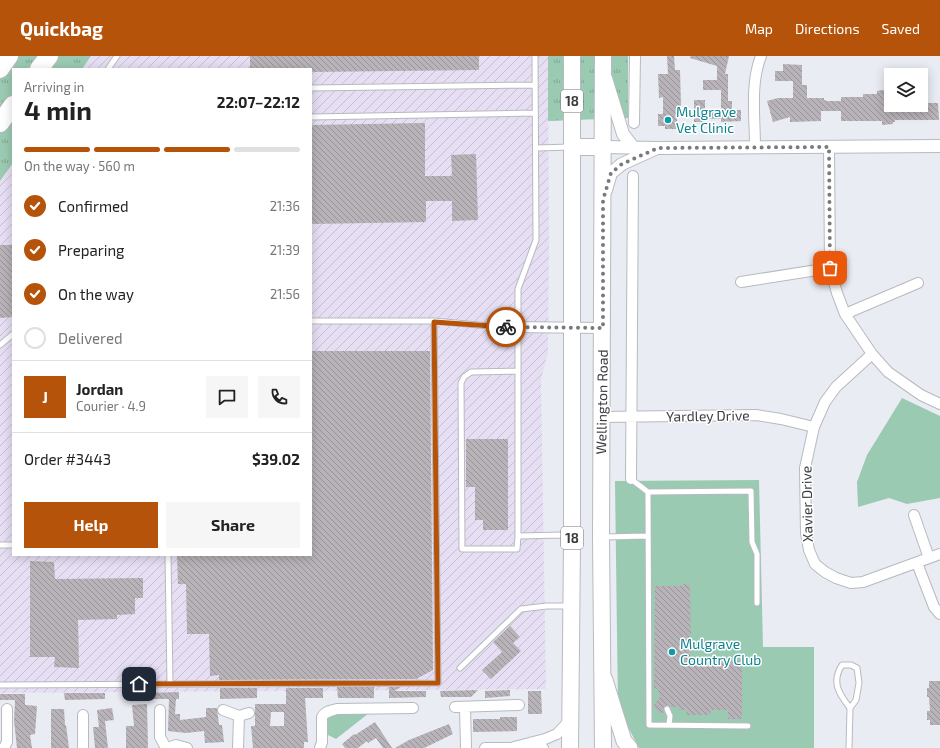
<!DOCTYPE html>
<html lang="en">
<head>
<meta charset="utf-8">
<style>
  :root { --surface:#fff; --page:#f6f6f6; --text:#222; --muted:#767676; --line:#e0e0e0; --accent:#b45309 }
  body { margin:0; font-family:"Exo 2",sans-serif; background:var(--page); color:var(--text); height:100vh; display:flex; flex-direction:column; font-size:15px; white-space:nowrap }
  * { box-sizing:border-box; margin:0 }
  p { font-size:13px; color:var(--muted) }
  .icon { flex:none; width:22px; height:22px; fill:none; stroke:currentColor; stroke-width:2; stroke-linecap:round; stroke-linejoin:round }
  .map { position:relative; flex:1; overflow:hidden }
  .sheet { position:absolute; left:12px; top:12px; width:300px; height:488px; display:flex; flex-direction:column; background:var(--surface); border-radius:0px; box-shadow:0 2px 10px #0003 }
  .sheet>* { flex:none }
  .buttons { position:absolute; left:884px; top:12px; display:grid; gap:8px }
  .buttons a { display:grid; place-items:center; width:44px; height:44px; border-radius:0px; background:var(--surface); box-shadow:0 2px 10px #0003; font-size:20px }
  .pin { position:absolute; display:grid; place-items:center; width:34px; height:34px; color:#fff; margin:-17px; border-radius:8px; box-shadow:0 2px 6px #0006 }
  .courier { position:absolute; display:grid; place-items:center; width:40px; height:40px; margin:-20px; border:3px solid #b45309; border-radius:50%; background:#fff; color:#222; box-shadow:0 1px 5px #0007 }
  .headline em { font-style:normal; font-weight:700 }
  .headline div { display:flex; flex-direction:column-reverse }
  .headline { display:flex; align-items:center; justify-content:space-between; height:68px; padding:0 12px }
  h1 { font-size:26px; font-weight:700; line-height:30px }
  .bar { display:grid; grid-template-columns:repeat(4,1fr); gap:6px 4px; align-content:center; height:48px; padding:0 12px }
  .bar i { height:5px; border-radius:3px; background:var(--line) }
  .bar .on { background:var(--accent) }
  .bar p { grid-column:span 4 }
  .line { display:flex; align-items:center; gap:10px; padding:0 12px; border-top:1px solid var(--line) }
  .line div { flex:1 }
  .round { display:grid; place-items:center; flex:none; width:42px; height:42px; border-radius:0px; background:var(--page) }
  ol { padding:0 12px; list-style:none }
  li { display:flex; align-items:center; gap:12px; height:44px }
  li p { margin-inline-start:auto }
  li .icon { padding:4px; border-radius:50%; background:var(--accent); color:#fff; stroke-width:4 }
  li:last-child { color:var(--muted) }
  li i { width:22px; height:22px; border:2px solid var(--line); border-radius:50% }
  .action { display:flex; gap:8px; margin-top:auto; padding:8px 12px }
  .action a { flex:1; height:46px; border-radius:0px; background:var(--accent); color:#fff; font-size:16px; font-weight:700; line-height:46px; text-align:center }
  .action a+a { background:var(--page); color:var(--text) }
  header { display:flex; align-items:center; gap:24px; box-sizing:border-box; height:56px; padding:0 20px; background:var(--accent); color:#fff }
  header strong { font-size:19px }
  nav { display:flex; gap:22px; margin-inline-start:auto; font-size:14px }
  .map>svg:first-child { display:block }
  .industrial { fill:url(#industrial-furrows) }
  .grass { fill:url(#grass-tufts) }
  .park { fill:#9bcab2 }
  .building { fill:url(#building-back-hatch); fill-rule:evenodd }
  .lines { fill:none; stroke-linecap:round; stroke-linejoin:round }
  .service-casing { stroke:#b7babf; stroke-width:7 }
  .minor-casing { stroke:#b7babf; stroke-width:12 }
  .tertiary-casing { stroke:#b7babf; stroke-width:14 }
  .primary-casing { stroke:#b7babf; stroke-width:17 }
  .trunk-casing { stroke:#b7babf; stroke-width:18 }
  .motorway-casing { stroke:#b7babf; stroke-width:20 }
  .service { stroke:#fff; stroke-width:5 }
  .minor { stroke:#fff; stroke-width:10 }
  .tertiary { stroke:#fff; stroke-width:12 }
  .primary { stroke:#fff; stroke-width:15 }
  .trunk { stroke:#fff; stroke-width:16 }
  .motorway { stroke:#fff; stroke-width:18 }
  .done { stroke:#787a7e; stroke-width:4; stroke-dasharray:0 7.2 }
  .route { stroke:#b45309; stroke-width:5 }
  .culture-dot { fill:#0f9aa8; stroke:#fff; stroke-width:1.5 }
  .labels { text-anchor:middle; stroke-width:3; stroke-linejoin:round; paint-order:stroke }
  .shield { fill:#fff; stroke:#767679; stroke-width:1 }
  .shield-label { font-size:13px; font-weight:bold; fill:#3b3c3f }
  .culture-label { font-size:14px; fill:#0d838f; stroke:#fff; text-anchor:start }
  .street-label { font-size:14px; fill:#3b3c3f; stroke:#fff }
</style>
</head>
<body>
<header>
<strong>Quickbag</strong>
<nav><a>Map</a><a>Directions</a><a>Saved</a></nav>
</header>
<div class="map">
<svg width="940" height="692" viewBox="0 0 940 692">
  <defs>
    <pattern id="industrial-furrows" width="10" height="10" patternUnits="userSpaceOnUse"><rect width="10" height="10" fill="#e6def3"/><path d="M-1 1l2-2M0 10L10 0M9 11l2-2" fill="none" stroke="#c6bfd1"/></pattern>
    <pattern id="grass-tufts" width="24" height="20" patternUnits="userSpaceOnUse"><rect width="24" height="20" fill="#9bcab2"/><path d="M3 7l-1-3M5 7V3M7 7l1-3M15 17l-1-3M17 17v-4M19 17l1-3" fill="none" stroke="#80a592"/></pattern>
    <pattern id="building-back-hatch" width="6" height="6" patternUnits="userSpaceOnUse"><rect width="6" height="6" fill="#b8b3b8"/><path d="M-1 5l2 2M0 0l6 6M5-1l2 2" fill="none" stroke="#979397"/></pattern>
  </defs>
  <rect width="100%" height="100%" fill="#e9ecf2"/>
  <path class="industrial" d="M91 0H548L549 188 548 296 541 324 546 633 0 637V125L13 107V499H311V13H82Z"/>
  <path class="grass" d="M0 0H91L82 13H13V107L0 125Z
    M548 0H628V62L548 65Z"/>
  <path class="park" d="M902 342 940 360V442L907 448 889 442 858 451 857 426 867 399Z
    M759 424 763 591H814V692H639L618 652 615 425Z
    M369 657 336 683 326 678V660L330 658Z"/>
  <path class="building" d="M250 0H479V14L311 16V13H250Z
    M667 0H674L675 14H680L681 50H677V73H665V70H658V58H663V41L659 42 658 18H668Z
    M691 0H729L725 18H728V45H732V54H741V65L721 66V63H705V66H694V44H705V53L721 54V34H703V24H717V10L690 2Z
    M783 8 802 9V29H807V42H824V44L827 45H841V41H863V38H877V35L889 33V35H891V49H921V47H938L939 64H895V66H893V68L882 69V65H841V55H821V65L790 66V61L773 66 767 45 778 42H793V25H775V15H783Z
    M425 67V120H452L451 99 476 98 478 164 452 165V145H426V166L311 168V69Z
    M0 189H13V261L0 262Z
    M311 295H430L433 614 416 623 219 624V619L210 620 209 578H187L186 528H178L177 499H311Z
    M466 383H508V474H483V464H475V431H466Z
    M30 505 54 506 55 523 143 522V542H135V558L117 559V563L78 564 79 612 54 611 55 601H30Z
    M682 528H690L691 590 690 601 700 608H715V606L742 605V663H728V654H710L711 659H687L686 654H679V651H671L667 649 664 651V656L661 658 653 650 660 641 658 633 654 632 655 530H682Z
    M510 570 520 581 513 587 521 595 491 623 482 614 502 596 493 586Z
    M929 625H940V669H930V664H927V655H930L929 641H927V632H929Z
    M337 631H374V642H338Z
    M389 631H401L394 635H426V641L389 642Z
    M220 632H257V642L220 643Z
    M286 632H323V642H305L308 686H304V692H253L251 670H255V648H286ZM271 656H284V670H270Z
    M478 634 471 641H441L440 635Z
    M510 634V640L485 642V635Z
    M528 635H541L542 658H528Z
    M179 636V643H176L175 658H180V664L206 661V652H217L219 669H222L224 686 205 687 204 675 186 677 168 675 169 643H142V637Z
    M64 637H105V643L65 644Z
    M0 638H25V649L37 650 35 678 30 679 32 692H17L14 665 15 644H0Z
    M147 648 148 692H126V670H134L132 649Z
    M112 652 114 664 105 665 108 692H95L93 671H99L97 654Z
    M51 653H64L65 669H66L69 692H51Z
    M500 661H517V675L473 676V663H500Z
    M375 666 392 692H383L376 682 368 687 367 685 358 692H345L342 688 354 678 355 679Z
    M449 668 453 678 424 692H395L409 684Z"/>
  <g class="lines">
    <defs>
      <path id="service" d="M108 13 117 0
        M311 32 535 29
        M311 61 535 57
        M536 92 571 91
        M311 265H434L500 271
        M0 289 13 278
        M518 315 471 316 464 321 461 327 462 493H517L518 480 562 479 569 481
        M631 423 648 436
        M518 480V233L536 184 535 0
        M604 481 648 480
        M0 489H13
        M168 499 170 628
        M460 612 521 553 547 550H569
        M0 629 438 627 434 265
        M667 653 670 660 669 669
        M748 670 649 669 648 436 751 435 752 486 757 498V547
        M849 692 850 652 856 644 859 627 857 612 851 609H842C831 626 839 638 850 652"/>
      <path id="minor" d="M634 67 635 0
        M755 91C755 61 750 28 761 0
        M829 91 830 212 837 237 845 258 872 298 888 316 921 339 940 348
        M741 226 830 212
        M845 258 918 227
        M500 271 603 272
        M872 298 836 331 825 346 814 371 805 412 806 477 809 494 815 508 825 516 836 522 851 527 863 526 940 498
        M602 361 756 359 781 363 814 371
        M631 423 633 120
        M914 459 929 502
        M917 507 934 551 940 558
        M455 651 519 649
        M465 651 466 692
        M160 654V681L166 692
        M223 654 239 660 249 657
        M83 659V692
        M514 691 545 683 557 678 570 664
        M4 692 7 686V653
        M168 692 176 689 187 692
        M238 692 239 660
        M320 692 322 686V661C325 655 331 655 337 653L413 652
        M485 692H543"/>
      <path id="tertiary" d="M606 22 623 78 633 91
        M604 91 658 92 940 90
        M606 134 611 117 622 108 655 93"/>
      <path id="primary" d="M605 624 624 685 630 692"/>
      <path id="trunk" d="M572 91H604
        M570 692 572 488V0
        M603 692 601 481 603 0"/>
      <path id="motorway" d="M0 13 9 0
        M39 13 49 0
        M0 67 13 49"/>
    </defs>
    <use href="#service" class="service-casing"/>
    <use href="#minor" class="minor-casing"/>
    <use href="#tertiary" class="tertiary-casing"/>
    <use href="#primary" class="primary-casing"/>
    <use href="#trunk" class="trunk-casing"/>
    <use href="#motorway" class="motorway-casing"/>
    <use href="#service" class="service"/>
    <use href="#minor" class="minor"/>
    <use href="#tertiary" class="tertiary"/>
    <use href="#primary" class="primary"/>
    <use href="#trunk" class="trunk"/>
    <use href="#motorway" class="motorway"/>
  </g>
  <g class="lines">
    <path class="done" d="M506 271 603 272V144L611 117 622 108 658 92 829 91 830 212"/>
    <path class="route" d="M139 628 438 627 434 266 506 271"/>
  </g>
  <g class="culture-dot">
    <circle cx="668" cy="64" r="4"/>
    <circle cx="672" cy="596" r="4"/>
  </g>
  <g class="labels">
    <g class="shield">
      <rect x="561" y="34" width="22" height="22" rx="3"/>
      <rect x="561" y="471" width="22" height="22" rx="3"/>
    </g>
    <g class="shield-label">
      <text x="572" y="50">18</text>
      <text x="572" y="487">18</text>
    </g>
    <g class="culture-label">
      <text x="676" y="61">Mulgrave<tspan x="676" dy="16">Vet Clinic</tspan></text>
      <text x="680" y="593">Mulgrave<tspan x="680" dy="16">Country Club</tspan></text>
    </g>
    <g class="street-label">
      <text transform="translate(602 346) rotate(-89)" y="5">Wellington Road</text>
      <text transform="translate(708 360) rotate(-1)" y="5">Yardley Drive</text>
      <text transform="translate(807 448) rotate(-91)" y="5">Xavier Drive</text>
    </g>
  </g>
</svg>
<div class="buttons">
<a><svg class="icon" aria-label="layers" viewBox="0 0 24 24"><path d="M12 4l9 5-9 5-9-5zM3 14l9 5 9-5"/></svg></a>
</div>
<div class="pin" style="left:830px;top:212px;background:#ea580c"><svg class="icon" aria-label="bag" viewBox="0 0 24 24"><path d="M5 8h14l-1 12H6zM9 8a3 3 0 0 1 6 0"/></svg></div>
<div class="pin" style="left:139px;top:628px;background:#1f2937"><svg class="icon" aria-label="home" viewBox="0 0 24 24"><path d="M3 11l9-7 9 7M6 9v11h12V9"/></svg></div>
<div class="courier" style="left:506px;top:271px"><svg class="icon" aria-label="bike" viewBox="0 0 24 24"><circle cx="6" cy="16" r="4"/><circle cx="18" cy="16" r="4"/><path d="M6 16l4-8h5l3 8M10 8l3 8H6M13 5h3"/></svg></div>
<section class="sheet">
<div class="headline"><div><h1>4 min</h1><p>Arriving in</p></div><em>22:07–22:12</em></div>
<div class="bar"><i class="on"></i><i class="on"></i><i class="on"></i><i></i><p>On the way · 560 m</p></div>
<ol>
<li><svg class="icon" aria-label="check" viewBox="0 0 24 24"><path d="M5 12l5 5 9-10"/></svg>Confirmed<p>21:36</p></li>
<li><svg class="icon" aria-label="check" viewBox="0 0 24 24"><path d="M5 12l5 5 9-10"/></svg>Preparing<p>21:39</p></li>
<li><svg class="icon" aria-label="check" viewBox="0 0 24 24"><path d="M5 12l5 5 9-10"/></svg>On the way<p>21:56</p></li>
<li><i></i>Delivered</li>
</ol>
<div class="line" style="height:72px"><b class="round" style="background:var(--accent);color:#fff">J</b><div><b>Jordan</b><p>Courier · 4.9</p></div><a class="round"><svg class="icon" aria-label="chat" viewBox="0 0 24 24"><path d="M4 5h16v11H9l-5 4z"/></svg></a><a class="round"><svg class="icon" aria-label="phone" viewBox="0 0 24 24"><path d="M5 4h4l2 5-3 2q2 4 5 5l2-3 5 2v4C11 20 4 13 5 4z"/></svg></a></div>
<div class="line" style="height:52px"><div>Order #3443</div><b>$39.02</b></div>
<div class="action"><a>Help</a><a>Share</a></div>
</section>
</div>
</body>
</html>
